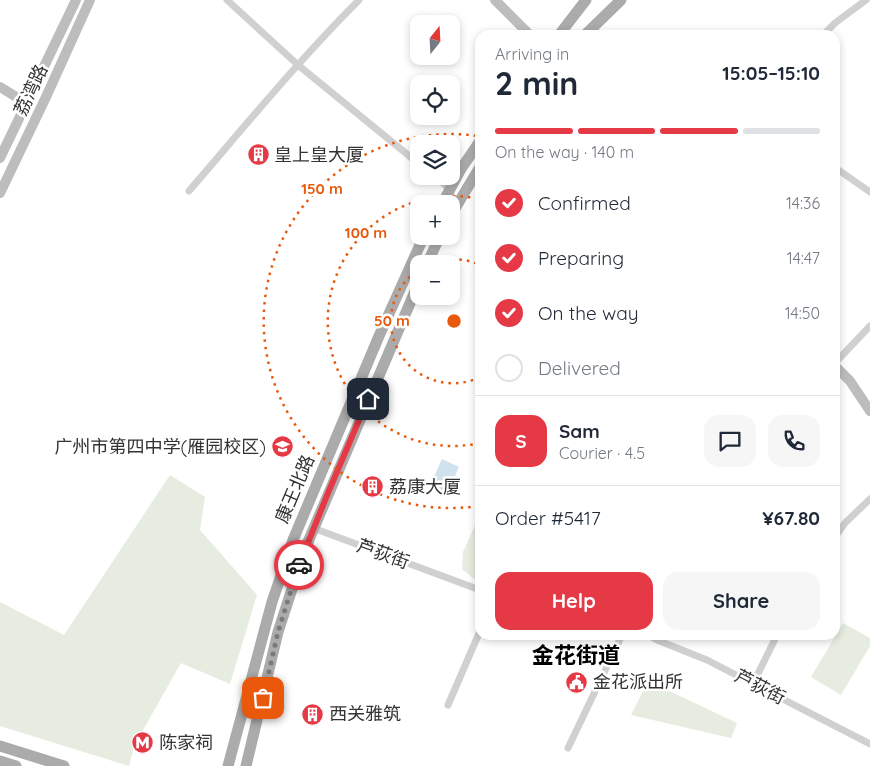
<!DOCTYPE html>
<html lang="en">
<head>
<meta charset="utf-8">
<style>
  :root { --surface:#fff; --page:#f6f6f7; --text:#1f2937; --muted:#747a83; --line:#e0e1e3; --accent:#e63946 }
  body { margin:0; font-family:Quicksand,"Noto Sans SC",sans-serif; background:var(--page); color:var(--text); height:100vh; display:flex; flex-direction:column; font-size:19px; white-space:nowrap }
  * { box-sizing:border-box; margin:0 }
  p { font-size:16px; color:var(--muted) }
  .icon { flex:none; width:28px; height:28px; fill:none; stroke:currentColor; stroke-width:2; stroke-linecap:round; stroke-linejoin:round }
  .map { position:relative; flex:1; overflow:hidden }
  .drawer { position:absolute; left:475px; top:30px; width:365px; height:610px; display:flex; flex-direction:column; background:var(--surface); border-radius:15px; box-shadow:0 2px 8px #0003 }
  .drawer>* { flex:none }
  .needle { width:32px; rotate:18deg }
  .fabs { position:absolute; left:410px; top:15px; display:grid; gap:10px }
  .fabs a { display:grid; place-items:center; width:50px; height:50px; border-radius:10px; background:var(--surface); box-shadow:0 2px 8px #0003; font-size:25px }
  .pin { position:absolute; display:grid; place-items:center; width:42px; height:42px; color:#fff; margin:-21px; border-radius:10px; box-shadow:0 2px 8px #0006 }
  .courier { position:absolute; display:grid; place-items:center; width:50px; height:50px; margin:-25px; border:4px solid #e63946; border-radius:50%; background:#fff; color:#222; box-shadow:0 1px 6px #0007 }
  .headline em { font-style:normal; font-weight:800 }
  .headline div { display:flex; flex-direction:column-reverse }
  .headline { display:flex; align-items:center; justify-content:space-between; height:85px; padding:0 20px }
  h1 { font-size:32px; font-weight:800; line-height:38px }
  .bar { display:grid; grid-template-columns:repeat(4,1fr); gap:8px 5px; align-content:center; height:60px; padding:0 20px }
  .bar i { height:6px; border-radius:4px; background:var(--line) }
  .bar .on { background:var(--accent) }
  .bar p { grid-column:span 4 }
  .line { display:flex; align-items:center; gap:12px; padding:0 20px; border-top:1px solid var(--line) }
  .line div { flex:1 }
  .round { display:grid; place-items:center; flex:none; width:52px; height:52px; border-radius:15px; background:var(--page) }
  ol { padding:0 20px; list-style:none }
  li { display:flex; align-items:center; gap:15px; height:55px }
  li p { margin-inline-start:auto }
  li .icon { padding:5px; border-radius:50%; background:var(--accent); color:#fff; stroke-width:4 }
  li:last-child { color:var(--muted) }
  li i { width:28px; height:28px; border:2px solid var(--line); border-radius:50% }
  .cta { display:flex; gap:10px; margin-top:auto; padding:10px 20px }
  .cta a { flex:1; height:58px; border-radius:15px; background:var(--accent); color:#fff; font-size:20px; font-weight:800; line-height:58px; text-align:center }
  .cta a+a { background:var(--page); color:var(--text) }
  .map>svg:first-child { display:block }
  .green { fill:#e6ecdf }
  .water { fill:#cfe2ee }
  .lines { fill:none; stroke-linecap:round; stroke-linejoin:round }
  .street { stroke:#d0d0d0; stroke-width:7 }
  .secondary { stroke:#bdbdbd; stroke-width:10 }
  .primary { stroke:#ababab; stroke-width:11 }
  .done { stroke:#7a7a7a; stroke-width:5; stroke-dasharray:0 9 }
  .route { stroke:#e63946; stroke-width:6 }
  .ring { fill:none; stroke:#e8590c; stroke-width:2.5; stroke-dasharray:2.5 5 }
  .labels { text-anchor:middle; stroke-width:5; stroke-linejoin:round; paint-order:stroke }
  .street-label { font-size:18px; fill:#333; stroke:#fff }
  .poi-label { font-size:18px; fill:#333; stroke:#fff; text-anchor:start }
  .district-label { font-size:22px; font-weight:bold; fill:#000; stroke:#fff }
  .centre { fill:#e8590c; stroke:#fff; stroke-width:2.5 }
  .ring-label { font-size:15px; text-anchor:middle; font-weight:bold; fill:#e8590c; stroke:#fff; stroke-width:5; stroke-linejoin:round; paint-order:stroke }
</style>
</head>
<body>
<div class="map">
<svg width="870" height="766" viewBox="0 0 870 766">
  <rect width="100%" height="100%" fill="#fff"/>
  <path class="green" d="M170 475 205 497 200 530 257 595 230 684 181 663 134 746 129 766 0 726V602L64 635Z
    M480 514V581L474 579 462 569 463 552Z
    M843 623 870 638V646L841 695 811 677Z
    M648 681 737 723 731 738 631 715Z"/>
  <path class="water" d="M442 459 459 467 446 496 429 488Z"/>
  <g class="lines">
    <path class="street" d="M227 0 298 65 419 164
      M823 35 835 23 866 0
      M835 165 837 169 870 192
      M434 176 450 189
      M189 191C245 126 299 60 359 0
      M835 363 870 326
      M313 528 480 590
      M835 537 845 523 870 499
      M648 635 657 640 707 660 870 744
      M753 684 777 635
      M448 705 480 631
      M568 748 622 635"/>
    <path class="secondary" d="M495 0 530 35
      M0 87 26 103
      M0 158 76 0
      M0 193 46 97 90 0
      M835 366 850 381 870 411"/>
    <path class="primary" d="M559 35 586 0
      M585 35 621 0
      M442 204 461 169 480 141
      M451 215 480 167
      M427 264 440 236
      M0 746 64 766
      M0 761 16 766
      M228 766 272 602 293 540 379 336 424 236
      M246 766 278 632 305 549 419 282"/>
  </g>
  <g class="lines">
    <path class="done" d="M263 698 278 632 299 565"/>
    <path class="route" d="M299 565 328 493 368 399"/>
  </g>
  <g class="ring">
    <path d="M480 377A62 62 0 0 1 418 270M430 264A62 62 0 0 1 480 265"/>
    <path d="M480 443A125 125 0 1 1 480 199"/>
    <path d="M478 506A187 187 0 1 1 478 136"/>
  </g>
  <defs>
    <symbol id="building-disc" viewBox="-11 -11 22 22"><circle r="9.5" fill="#e63946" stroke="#fff"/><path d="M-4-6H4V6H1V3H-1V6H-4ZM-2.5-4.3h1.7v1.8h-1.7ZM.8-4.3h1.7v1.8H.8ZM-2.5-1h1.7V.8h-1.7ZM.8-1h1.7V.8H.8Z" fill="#fff"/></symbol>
    <symbol id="school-disc" viewBox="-11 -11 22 22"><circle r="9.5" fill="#e63946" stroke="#fff"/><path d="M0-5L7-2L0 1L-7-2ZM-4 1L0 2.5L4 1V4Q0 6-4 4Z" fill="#fff"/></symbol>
    <symbol id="civic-disc" viewBox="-11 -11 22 22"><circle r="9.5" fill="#e63946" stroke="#fff"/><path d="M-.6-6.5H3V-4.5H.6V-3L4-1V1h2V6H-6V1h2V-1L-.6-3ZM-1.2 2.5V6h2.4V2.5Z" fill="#fff"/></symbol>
    <symbol id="metro-disc" viewBox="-11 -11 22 22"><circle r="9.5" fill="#e63946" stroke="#fff"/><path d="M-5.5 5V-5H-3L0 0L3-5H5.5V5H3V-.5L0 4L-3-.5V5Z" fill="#fff"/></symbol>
  </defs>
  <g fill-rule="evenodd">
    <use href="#building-disc" x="246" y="142" width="25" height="25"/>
    <use href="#school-disc" x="270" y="434" width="25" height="25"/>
    <use href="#building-disc" x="360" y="474" width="25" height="25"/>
    <use href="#civic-disc" x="564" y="670" width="25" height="25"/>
    <use href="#building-disc" x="300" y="702" width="25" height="25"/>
    <use href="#metro-disc" x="130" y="730" width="25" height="25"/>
  </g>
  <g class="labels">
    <g class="street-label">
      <text transform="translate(31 90) rotate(-65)" y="6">荔湾路</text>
      <text transform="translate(295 489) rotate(-67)" y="6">康王北路</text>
      <text transform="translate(383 554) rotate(20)" y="6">芦荻街</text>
      <text transform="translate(760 687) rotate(27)" y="6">芦荻街</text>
    </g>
    <g class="poi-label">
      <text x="274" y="161">皇上皇大厦</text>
      <text x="266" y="453" text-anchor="end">广州市第四中学(雁园校区)</text>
      <text x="389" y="493">荔康大厦</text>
      <text x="593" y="688">金花派出所</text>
      <text x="329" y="720">西关雅筑</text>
      <text x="159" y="749">陈家祠</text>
    </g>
    <g class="district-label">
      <text x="576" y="663">金花街道</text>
    </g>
  </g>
  <circle cx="454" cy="321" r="8" class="centre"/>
  <g class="ring-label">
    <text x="322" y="194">150 m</text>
    <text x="366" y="238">100 m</text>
    <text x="392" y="326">50 m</text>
  </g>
</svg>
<div class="fabs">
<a><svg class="needle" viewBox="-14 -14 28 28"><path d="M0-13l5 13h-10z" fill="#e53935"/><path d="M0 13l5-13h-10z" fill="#747a83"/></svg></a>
<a><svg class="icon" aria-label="locate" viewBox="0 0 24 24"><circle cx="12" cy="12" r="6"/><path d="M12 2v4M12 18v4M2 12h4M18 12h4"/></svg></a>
<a><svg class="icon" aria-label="layers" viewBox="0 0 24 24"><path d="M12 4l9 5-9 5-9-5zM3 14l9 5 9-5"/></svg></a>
<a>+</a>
<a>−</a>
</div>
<div class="pin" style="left:263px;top:698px;background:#ea580c"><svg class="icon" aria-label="bag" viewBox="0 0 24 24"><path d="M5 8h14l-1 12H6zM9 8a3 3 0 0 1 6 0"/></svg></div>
<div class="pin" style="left:368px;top:399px;background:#1f2937"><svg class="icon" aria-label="home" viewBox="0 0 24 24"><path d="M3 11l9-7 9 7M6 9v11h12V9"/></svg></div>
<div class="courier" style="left:299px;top:565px"><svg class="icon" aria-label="car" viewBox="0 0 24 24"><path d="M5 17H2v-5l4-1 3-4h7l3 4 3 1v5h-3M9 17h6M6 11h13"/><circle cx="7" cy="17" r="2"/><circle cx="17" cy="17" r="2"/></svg></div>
<section class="drawer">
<div class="headline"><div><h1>2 min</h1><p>Arriving in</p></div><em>15:05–15:10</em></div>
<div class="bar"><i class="on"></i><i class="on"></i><i class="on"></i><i></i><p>On the way · 140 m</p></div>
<ol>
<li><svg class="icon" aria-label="check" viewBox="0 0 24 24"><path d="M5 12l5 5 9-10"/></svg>Confirmed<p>14:36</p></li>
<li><svg class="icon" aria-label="check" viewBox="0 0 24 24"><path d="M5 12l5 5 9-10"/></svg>Preparing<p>14:47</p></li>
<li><svg class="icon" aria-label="check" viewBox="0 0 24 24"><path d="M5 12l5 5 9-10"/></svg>On the way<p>14:50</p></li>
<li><i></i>Delivered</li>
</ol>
<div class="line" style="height:90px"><b class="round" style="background:var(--accent);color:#fff">S</b><div><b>Sam</b><p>Courier · 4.5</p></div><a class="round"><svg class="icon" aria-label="chat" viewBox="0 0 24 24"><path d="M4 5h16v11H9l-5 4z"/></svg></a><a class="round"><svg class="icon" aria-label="phone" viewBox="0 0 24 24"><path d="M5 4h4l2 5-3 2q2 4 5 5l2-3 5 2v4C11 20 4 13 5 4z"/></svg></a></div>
<div class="line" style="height:65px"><div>Order #5417</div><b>¥67.80</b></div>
<div class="cta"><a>Help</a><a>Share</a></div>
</section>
</div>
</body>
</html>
